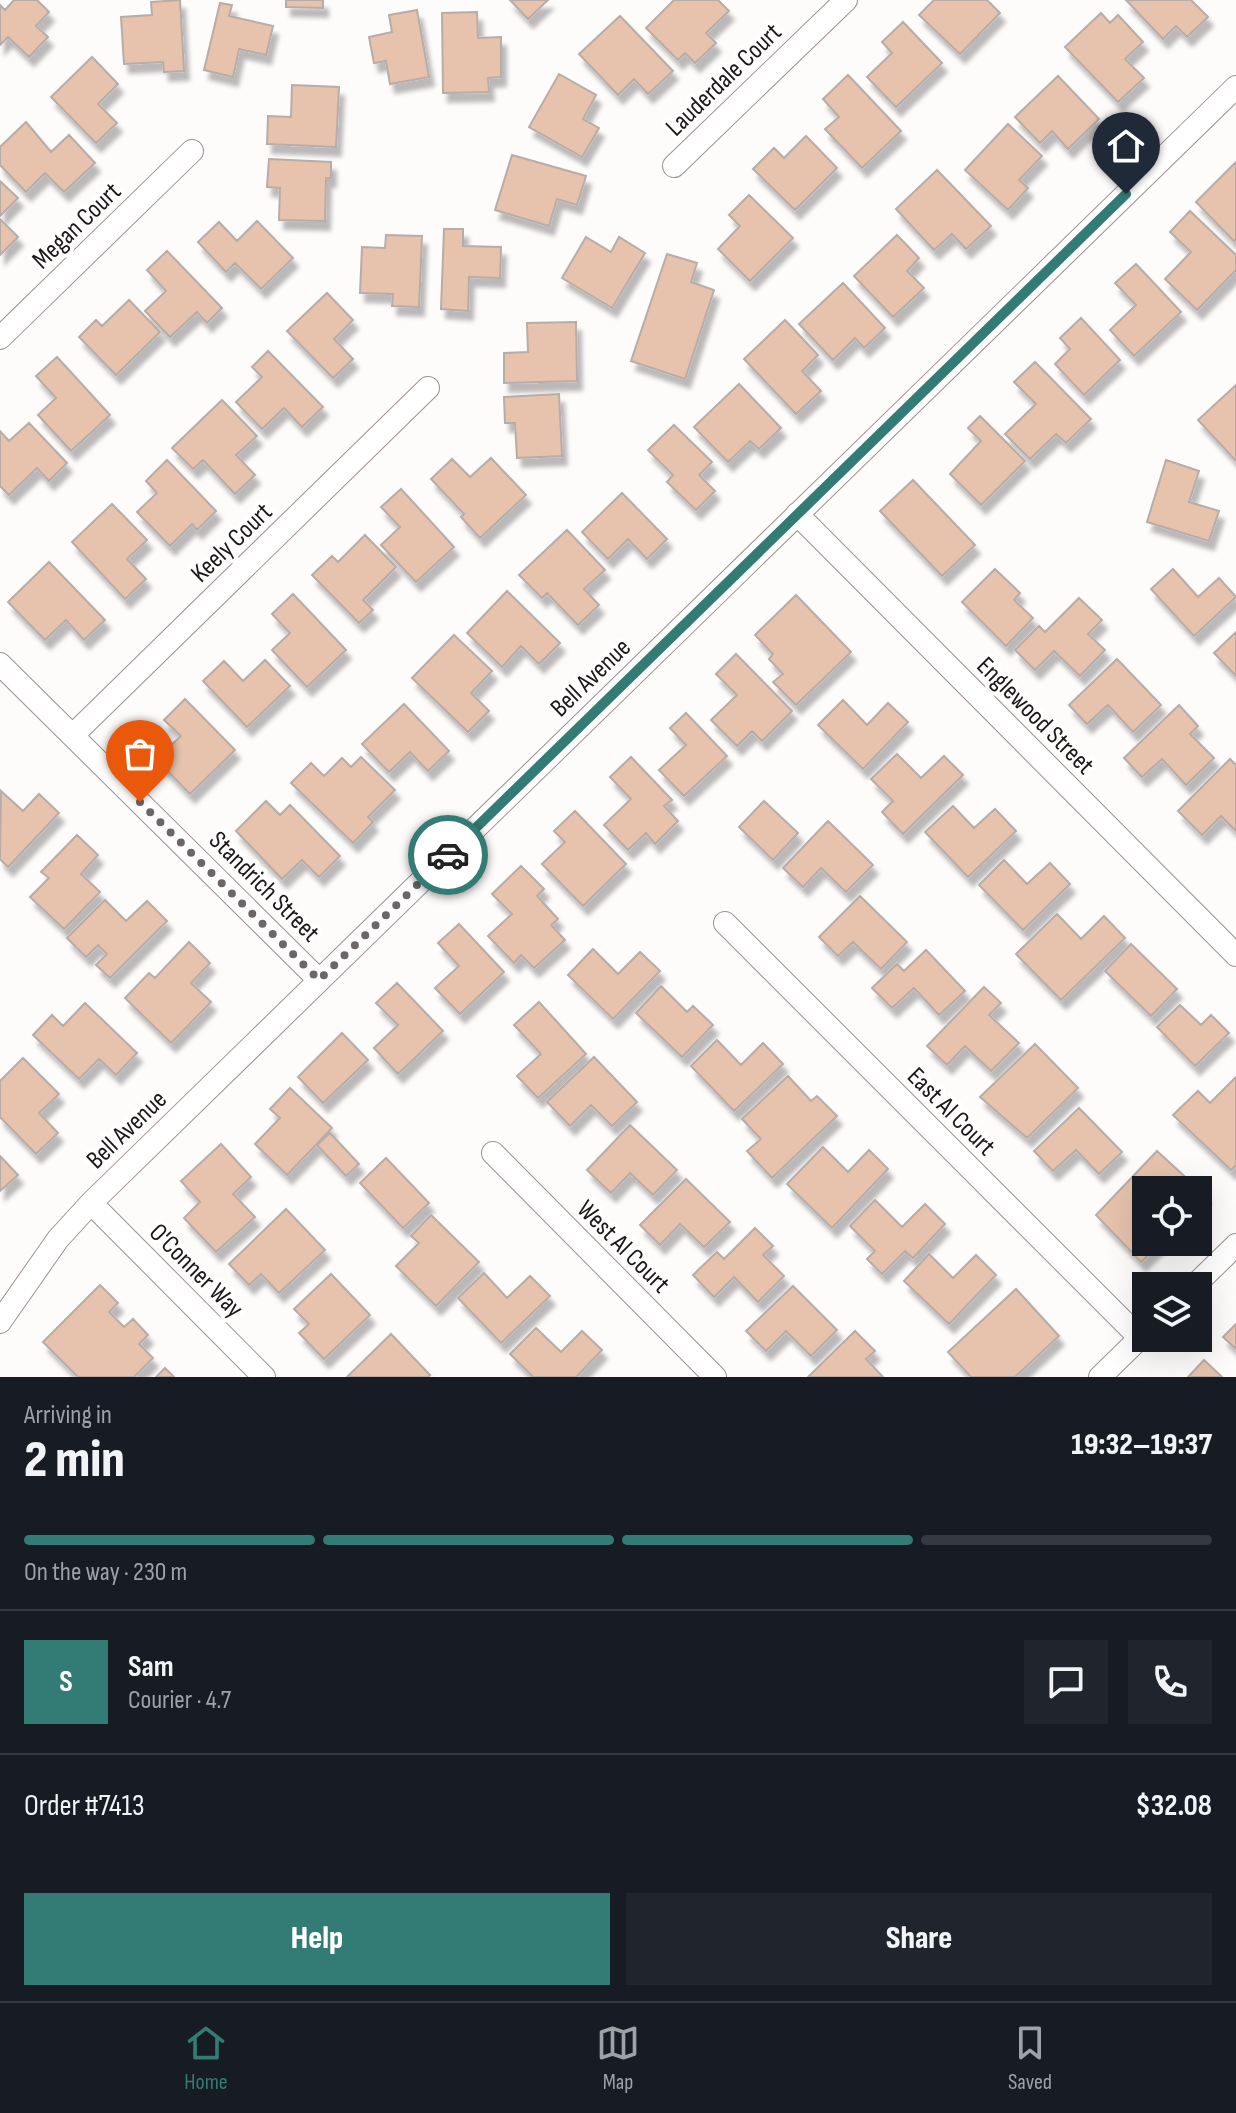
<!DOCTYPE html>
<html lang="en">
<head>
<meta charset="utf-8">
<style>
  :root { --surface:#171b24; --page:#20242c; --text:#f1f3f6; --muted:#9ea1a6; --line:#363941; --accent:#337b75 }
  body { margin:0; font-family:"Sofia Sans Condensed",sans-serif; background:var(--page); color:var(--text); height:100vh; display:flex; flex-direction:column; font-size:30px; white-space:nowrap }
  * { box-sizing:border-box; margin:0 }
  p { font-size:26px; color:var(--muted) }
  .icon { flex:none; width:44px; height:44px; fill:none; stroke:currentColor; stroke-width:2; stroke-linecap:round; stroke-linejoin:round }
  .map { position:relative; height:1377px; overflow:hidden }
  .sheet { display:flex; flex-direction:column; background:var(--surface); flex:1 }
  .sheet>* { flex:none }
  .buttons { position:absolute; left:1132px; top:1176px; display:grid; gap:16px }
  .buttons a { display:grid; place-items:center; width:80px; height:80px; border-radius:0px; background:var(--surface); box-shadow:0 8px 32px #0002; font-size:40px }
  .pin { position:absolute; display:grid; place-items:center; width:68px; height:68px; color:#fff; margin:-82px -34px; border-radius:50% 50% 50% 0; rotate:-45deg; box-shadow:0 0 8px #0007 }
  .pin .icon { rotate:45deg }
  .courier { position:absolute; display:grid; place-items:center; width:80px; height:80px; margin:-40px; border:6px solid #337b75; border-radius:50%; background:#fff; color:#222; box-shadow:0 2px 10px #0007 }
  .headline em { font-style:normal; font-weight:800 }
  .headline div { display:flex; flex-direction:column-reverse }
  .headline { display:flex; align-items:center; justify-content:space-between; height:136px; padding:0 24px }
  h1 { font-size:52px; font-weight:800; line-height:60px }
  .bar { display:grid; grid-template-columns:repeat(4,1fr); gap:12px 8px; align-content:center; height:96px; padding:0 24px }
  .bar i { height:10px; border-radius:6px; background:var(--line) }
  .bar .selected { background:var(--accent) }
  .bar p { grid-column:span 4 }
  .line { display:flex; align-items:center; gap:20px; padding:0 24px; border-top:2px solid var(--line) }
  .line div { flex:1 }
  .round { display:grid; place-items:center; flex:none; width:84px; height:84px; border-radius:0px; background:var(--page) }
  .primary-button { display:flex; gap:16px; margin-top:auto; padding:16px 24px }
  .primary-button a { flex:1; height:92px; border-radius:0px; background:var(--accent); color:#fff; font-size:32px; font-weight:800; line-height:92px; text-align:center }
  .primary-button a+a { background:var(--page); color:var(--text) }
  .tabs { display:flex; justify-content:space-around; align-items:center; height:112px; border-top:2px solid var(--line); background:var(--surface); font-size:22px; color:var(--muted) }
  .tabs a { display:grid; justify-items:center; gap:4px }
  .tabs .selected { color:var(--accent) }
  .map>svg:first-child { display:block }
  .building { fill:#e7c3ad; stroke:#b8aca6; stroke-width:2; filter:url(#shadow) }
  .lines { fill:none; stroke-linecap:round; stroke-linejoin:round }
  .street-casing { stroke:#9e9090; stroke-width:24 }
  .street { stroke:#fff; stroke-width:22 }
  .done { stroke:#6b6767; stroke-width:8; stroke-dasharray:0 14.4 }
  .route { stroke:#337b75; stroke-width:10 }
  .labels { text-anchor:middle; stroke-width:8; stroke-linejoin:round; paint-order:stroke }
  .street-label { font-size:26px; fill:#1c1717; stroke:#fff }
</style>
</head>
<body>
<div class="map">
<svg width="1236" height="1377" viewBox="0 0 1236 1377">
  <defs>
    <filter id="shadow"><feDropShadow dx="5" dy="9" stdDeviation="2" flood-color="#0004"/></filter>
  </defs>
  <rect width="100%" height="100%" fill="#fefbfb"/>
  <path class="building" d="M14 0H37L49 12 36 26 48 37 29 57 8 37 0 45V5L5 10Z
    M180 0 184 71 164 72 163 62 124 64 121 17 152 15 151 2Z
    M286 0H323V8L286 7Z
    M510 0H548L528 19Z
    M674 0H718L729 11 706 33 716 43 695 63 685 53 678 60 646 28Z
    M934 0H987L1000 13 960 54 919 15Z
    M1126 0H1191L1208 17 1187 37 1176 26 1163 39Z
    M220 3 232 5 229 16 273 26 266 55 239 49 233 77 204 70Z
    M417 10 429 77 390 84 386 61 374 63 369 37 392 32 389 15Z
    M477 12 478 38 501 37V77L488 78 489 92 443 93 442 13Z
    M1101 13 1110 23 1118 15 1143 42 1125 59 1144 78 1118 102 1065 47Z
    M620 16 673 71 648 94 634 79 618 95 579 54Z
    M903 22 942 63 896 107 867 77 892 53 882 42Z
    M92 57 118 84 98 104 117 123 96 143 51 97Z
    M559 74 596 95 583 119 599 128 582 157 529 127Z
    M848 75 901 131 862 168 825 129 839 117 823 99Z
    M1058 76 1099 119 1068 149 1052 131 1040 143 1015 117Z
    M292 85 339 87 336 147 267 144 268 116 291 117Z
    M26 122 51 152 69 135 95 163 64 192 45 173 26 192 0 165V147Z
    M1008 124 1042 156 1019 180 1028 188 1008 210 965 170Z
    M806 136 837 168 795 210 753 169 774 148 784 158Z
    M512 155 586 176 577 205 557 199 549 226 495 210Z
    M269 159 331 162V178H326L325 221 279 220 280 188 267 187Z
    M1236 162V239L1234 241 1196 202Z
    M937 170 991 226 966 249 952 234 934 250 896 209Z
    M0 181 18 198 0 216Z
    M749 195 793 238 750 281 718 249 740 226 729 215Z
    M1190 211 1236 255V270L1197 310 1165 279 1191 252 1170 232Z
    M0 219 18 237 0 255Z
    M257 221 293 258 261 289 235 263 226 272 198 242 219 222 237 241Z
    M444 229H463V246L501 247 500 278 469 277 468 311 441 309Z
    M386 235 422 236 419 307 392 306 393 294 360 293 362 247 385 248Z
    M897 235 919 258 907 271 924 288 893 317 854 276Z
    M586 237 611 252 619 237 645 253 612 308 562 278Z
    M167 251 222 308 207 323 197 312 170 337 145 311 166 291 147 270Z
    M667 254 697 263 691 282 714 290 685 379 631 361Z
    M1136 264 1181 312 1134 356 1110 330 1136 305 1115 283Z
    M843 283 885 328 864 348 855 338 833 360 799 324Z
    M327 293 353 320 334 339 353 359 333 378 287 331Z
    M129 300 160 332 116 375 79 337 96 320 102 326Z
    M1081 318 1120 360 1084 395 1055 364 1070 349 1060 338Z
    M785 320 818 355 802 371 821 391 796 414 744 359Z
    M576 322 577 381 504 383V353L528 352 527 323Z
    M268 351 323 407 302 427 284 408 262 429 236 402 262 377 252 367Z
    M57 357 110 415 71 451 38 415 56 398 36 376Z
    M1035 362 1091 419 1066 443 1056 434 1030 459 1005 434 1036 404 1014 382Z
    M739 384 781 428 759 449 750 441 728 462 694 427Z
    M1236 385V461L1198 420Z
    M559 394 562 456 517 458 515 423H505L504 397Z
    M222 400 257 436 236 455 255 475 235 494 203 460 193 469 172 448Z
    M980 416 1025 461 981 505 950 474 981 441 968 428Z
    M29 423 67 463 49 481 37 468 9 495 0 486V431L9 441Z
    M674 425 712 462 699 475 715 491 696 510 667 482 673 475 648 450Z
    M491 458 526 495 480 538 461 517 464 514 431 479 452 459 470 477Z
    M167 460 216 511 197 530 192 524 170 546 137 512 157 493 146 481Z
    M1166 460 1199 471 1189 502 1219 511 1209 541 1147 522Z
    M913 480 975 545 942 576 880 511Z
    M401 489 454 547 416 582 381 545 400 527 381 507Z
    M622 493 667 539 647 559 628 539 608 559 582 532Z
    M112 504 147 540 127 559 146 579 125 599 72 542Z
    M567 530 605 570 584 589 599 605 578 625 547 593 542 598 519 575Z
    M365 535 396 567 363 600 373 610 359 623 312 575 332 556 338 562Z
    M49 562 105 620 84 640 66 620 45 640 8 602Z
    M995 569 1020 593 1014 600 1033 618 1006 646 962 602Z
    M1173 569 1198 597 1219 578 1236 597 1194 636 1151 589Z
    M507 591 560 643 539 664 521 646 502 667 467 633Z
    M293 594 346 650 307 687 272 650 290 633 272 614Z
    M796 595 851 652 796 705 773 682 783 674 769 659 773 654 755 635Z
    M1079 598 1102 620 1088 634 1105 650 1080 676 1054 651 1035 670 1015 650 1039 626 1045 632Z
    M1236 632V676L1214 653Z
    M454 635 492 671 471 693 489 711 468 732 412 678Z
    M736 654 792 711 762 741 752 731 737 746 711 720 737 695 716 674Z
    M1117 659 1161 705 1133 732 1108 705 1087 724 1069 705Z
    M265 660 290 686 247 727 203 681 224 661 243 681Z
    M185 699 235 750 190 794 156 759 181 736 164 720Z
    M843 700 867 725 888 703 908 722 863 769 818 725Z
    M404 704 449 751 428 771 410 752 389 772 362 744Z
    M1179 705 1198 726 1190 734 1214 758 1186 785 1162 759 1142 777 1124 758Z
    M686 713 727 756 684 796 659 770 686 745 670 728Z
    M897 754 921 778 944 756 963 775 903 834 882 812 893 801 871 779Z
    M361 757 395 790 368 817 373 822 353 843 291 783 311 763 324 776 342 758 351 767Z
    M631 757 672 800 664 806 678 821 655 844 646 833 628 850 604 825 631 799 610 777Z
    M1230 759 1236 765V831L1221 816 1202 835 1178 811Z
    M1 791 23 811 39 794 59 813 8 867 0 859Z
    M266 801 280 815 290 805 340 856 319 877 302 860 282 879 236 831Z
    M764 801 798 833 773 860 739 827Z
    M953 806 974 828 995 809 1016 831 968 877 925 832Z
    M575 811 626 864 583 906 542 864 565 842 554 831Z
    M828 821 873 865 846 892 821 868 803 887 783 868Z
    M77 835 98 855 81 874 100 892 64 929 30 897 49 878 41 872Z
    M1004 860 1027 884 1050 863 1070 884 1023 930 979 885Z
    M521 866 544 889 537 896 558 919 551 925 565 940 534 968 521 955 514 963 488 936 512 914 492 894Z
    M860 896 907 942 881 969 853 942 838 956 819 937Z
    M105 900 126 921 147 901 167 921 110 978 96 965 107 954 98 945 86 957 67 938Z
    M1057 914 1081 939 1104 916 1125 938 1061 1000 1016 954Z
    M459 924 504 972 460 1014 435 988 459 966 438 943Z
    M189 942 210 963 191 983 211 1002 171 1043 125 998 149 973 155 978Z
    M1131 944 1177 989 1151 1016 1105 971Z
    M593 949 618 974 640 952 660 971 613 1019 568 975Z
    M926 950 965 991 939 1015 914 988 892 1008 872 988 897 964 904 971Z
    M397 983 443 1031 398 1074 374 1048 398 1025 376 1003Z
    M661 986 687 1012 693 1006 713 1025 682 1057 636 1013Z
    M984 987 1001 1003 989 1015 1019 1043 991 1071 965 1046 947 1065 927 1046Z
    M539 1002 586 1054 538 1098 517 1076 541 1054 514 1025Z
    M85 1003 137 1053 116 1075 99 1059 79 1079 33 1035 52 1015 63 1026Z
    M1180 1005 1201 1025 1211 1015 1229 1033 1195 1066 1157 1027Z
    M342 1033 368 1060 323 1103 298 1077Z
    M717 1040 741 1065 763 1043 783 1064 734 1111 691 1066Z
    M1035 1044 1078 1088 1027 1138 980 1097Z
    M594 1057 637 1102 612 1126 591 1105 570 1126 547 1102Z
    M23 1058 59 1094 39 1113 58 1133 36 1154 0 1117V1081Z
    M788 1076 811 1101 817 1096 837 1116 772 1178 747 1151 761 1139 742 1119Z
    M1236 1077V1165L1231 1170 1173 1115 1198 1091 1210 1103Z
    M290 1088 332 1128 287 1175 255 1144 280 1118 270 1109Z
    M1079 1108 1122 1152 1099 1174 1076 1150 1053 1171 1034 1151Z
    M630 1125 677 1170 653 1195 630 1173 611 1193 587 1170Z
    M330 1133 359 1164 346 1176 317 1145Z
    M221 1144 251 1177 233 1194 255 1217 216 1252 184 1218 200 1202 181 1181Z
    M823 1147 848 1172 869 1150 888 1169 832 1228 787 1184Z
    M1157 1151 1205 1195 1198 1203V1190H1146V1242H1161L1141 1262 1096 1215Z
    M0 1156 18 1175 0 1191Z
    M386 1158 429 1203 403 1228 360 1183Z
    M686 1179 730 1222 704 1247 680 1224 660 1245 640 1225Z
    M875 1200 902 1227 925 1204 945 1224 913 1258 905 1251 882 1274 867 1259 875 1251 850 1226Z
    M286 1209 325 1250 279 1293 261 1274 249 1285 229 1264Z
    M431 1215 479 1262 436 1306 396 1266 419 1243 411 1236Z
    M755 1228 773 1246 763 1255 784 1276 758 1302 734 1277 714 1297 693 1275 717 1252 724 1259Z
    M929 1254 953 1278 976 1255 996 1275 949 1324 904 1281Z
    M484 1273 507 1298 530 1276 550 1296 501 1343 458 1298Z
    M331 1274 370 1315 324 1359 299 1333 309 1324 294 1309Z
    M100 1285 118 1303 109 1312 124 1327 133 1319 148 1335 139 1344 153 1358 134 1377H78L43 1342Z
    M793 1286 837 1330 811 1356 786 1331 766 1351 746 1331Z
    M1016 1289 1059 1336 1015 1377H971L948 1352Z
    M1236 1324V1349L1223 1337Z
    M536 1328 561 1352 582 1331 602 1350 576 1377H533L510 1354Z
    M855 1331 875 1351 866 1359 883 1377H808Z
    M391 1334 430 1375 428 1377H347Z
    M1204 1360 1222 1377H1188Z
    M165 1368 174 1377H156Z"/>
  <g class="lines">
    <defs>
      <path id="street" d="M674 166 846 0
        M0 338 192 151
        M797 514 1236 955
        M0 664 319 980
        M73 735 428 388
        M725 923 1140 1338
        M493 1153 715 1377
        M91 1203 264 1377
        M1194 1286 1236 1245
        M0 1322 58 1239 91 1203 1236 87
        M1100 1377 1146 1332"/>
    </defs>
    <use href="#street" class="street-casing"/>
    <use href="#street" class="street"/>
  </g>
  <g class="lines">
    <path class="done" d="M140 802 319 980 448 855"/>
    <path class="route" d="M448 855 1126 194"/>
  </g>
  <g class="labels">
    <g class="street-label">
      <text transform="translate(723 79) rotate(-44)" y="9">Lauderdale Court</text>
      <text transform="translate(76 225) rotate(-44)" y="9">Megan Court</text>
      <text transform="translate(231 542) rotate(-44)" y="9">Keely Court</text>
      <text transform="translate(590 677) rotate(-44)" y="9">Bell Avenue</text>
      <text transform="translate(1036 715) rotate(45)" y="9">Englewood Street</text>
      <text transform="translate(265 886) rotate(45)" y="9">Standrich Street</text>
      <text transform="translate(952 1111) rotate(45)" y="9">East Al Court</text>
      <text transform="translate(126 1129) rotate(-44)" y="9">Bell Avenue</text>
      <text transform="translate(624 1246) rotate(45)" y="9">West Al Court</text>
      <text transform="translate(197 1270) rotate(45)" y="9">O'Conner Way</text>
    </g>
  </g>
</svg>
<div class="buttons">
<a><svg class="icon" aria-label="locate" viewBox="0 0 24 24"><circle cx="12" cy="12" r="6"/><path d="M12 2v4M12 18v4M2 12h4M18 12h4"/></svg></a>
<a><svg class="icon" aria-label="layers" viewBox="0 0 24 24"><path d="M12 4l9 5-9 5-9-5zM3 14l9 5 9-5"/></svg></a>
</div>
<div class="pin" style="left:140px;top:802px;background:#ea580c"><svg class="icon" aria-label="bag" viewBox="0 0 24 24"><path d="M5 8h14l-1 12H6zM9 8a3 3 0 0 1 6 0"/></svg></div>
<div class="pin" style="left:1126px;top:194px;background:#1f2937"><svg class="icon" aria-label="home" viewBox="0 0 24 24"><path d="M3 11l9-7 9 7M6 9v11h12V9"/></svg></div>
<div class="courier" style="left:448px;top:855px"><svg class="icon" aria-label="car" viewBox="0 0 24 24"><path d="M5 17H2v-5l4-1 3-4h7l3 4 3 1v5h-3M9 17h6M6 11h13"/><circle cx="7" cy="17" r="2"/><circle cx="17" cy="17" r="2"/></svg></div>
</div>
<section class="sheet">
<div class="headline"><div><h1>2 min</h1><p>Arriving in</p></div><em>19:32–19:37</em></div>
<div class="bar"><i class="selected"></i><i class="selected"></i><i class="selected"></i><i></i><p>On the way · 230 m</p></div>
<div class="line" style="height:144px"><b class="round" style="background:var(--accent);color:#fff">S</b><div><b>Sam</b><p>Courier · 4.7</p></div><a class="round"><svg class="icon" aria-label="chat" viewBox="0 0 24 24"><path d="M4 5h16v11H9l-5 4z"/></svg></a><a class="round"><svg class="icon" aria-label="phone" viewBox="0 0 24 24"><path d="M5 4h4l2 5-3 2q2 4 5 5l2-3 5 2v4C11 20 4 13 5 4z"/></svg></a></div>
<div class="line" style="height:104px"><div>Order #7413</div><b>$32.08</b></div>
<div class="primary-button"><a>Help</a><a>Share</a></div>
</section>
<nav class="tabs">
<a class="selected"><svg class="icon" aria-label="home" viewBox="0 0 24 24"><path d="M3 11l9-7 9 7M6 9v11h12V9"/></svg>Home</a>
<a><svg class="icon" aria-label="map" viewBox="0 0 24 24"><path d="M3 6l6-2 6 2 6-2v14l-6 2-6-2-6 2zM9 4v14M15 6v14"/></svg>Map</a>
<a><svg class="icon" aria-label="saved" viewBox="0 0 24 24"><path d="M7 4h10v16l-5-4-5 4z"/></svg>Saved</a>
</nav>
</body>
</html>
